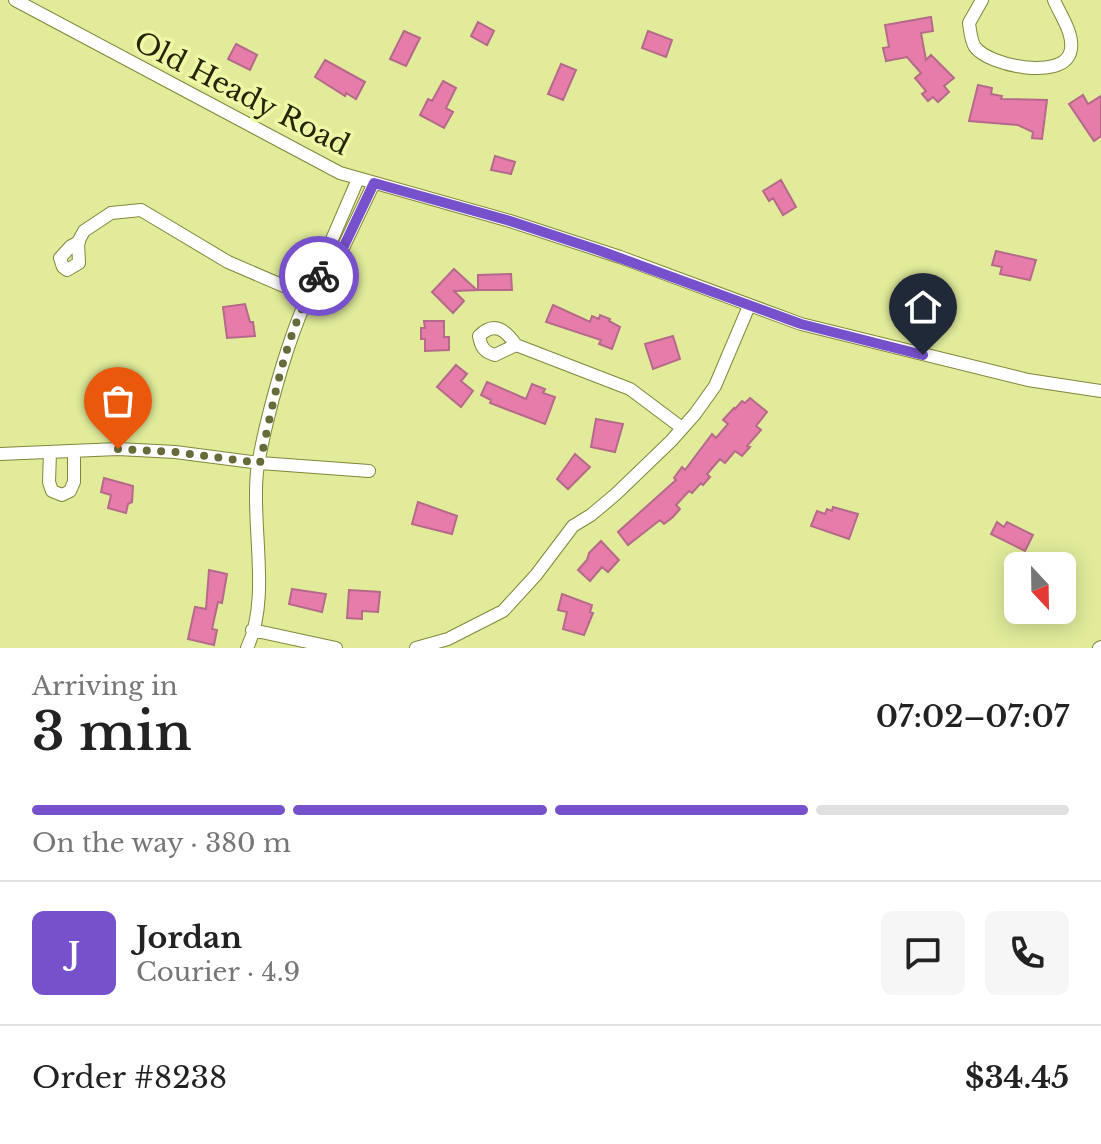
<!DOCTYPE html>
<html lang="en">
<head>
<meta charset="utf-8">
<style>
  :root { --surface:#fff; --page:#f6f6f6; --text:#222; --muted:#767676; --line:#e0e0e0; --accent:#7751cb }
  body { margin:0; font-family:"Libre Baskerville",serif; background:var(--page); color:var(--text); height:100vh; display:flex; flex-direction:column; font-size:30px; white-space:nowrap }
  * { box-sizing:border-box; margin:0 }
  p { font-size:26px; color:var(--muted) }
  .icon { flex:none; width:44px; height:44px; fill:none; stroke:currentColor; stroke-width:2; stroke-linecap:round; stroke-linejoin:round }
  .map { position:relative; height:648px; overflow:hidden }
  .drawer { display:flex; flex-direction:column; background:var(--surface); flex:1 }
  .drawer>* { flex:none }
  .needle { width:52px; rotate:158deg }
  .fabs { position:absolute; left:1004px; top:552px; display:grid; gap:16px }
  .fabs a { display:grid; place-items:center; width:72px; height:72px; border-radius:12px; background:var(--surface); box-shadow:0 4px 20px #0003; font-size:40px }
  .pin { position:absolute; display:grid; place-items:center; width:68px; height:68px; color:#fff; margin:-82px -34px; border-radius:50% 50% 50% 0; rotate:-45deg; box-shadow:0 0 8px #0007 }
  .pin .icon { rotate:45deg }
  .courier { position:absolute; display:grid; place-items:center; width:80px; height:80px; margin:-40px; border:6px solid #7751cb; border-radius:50%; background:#fff; color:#222; box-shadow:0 2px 10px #0007 }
  .head em { font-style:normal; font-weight:600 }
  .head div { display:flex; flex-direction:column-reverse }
  .head { display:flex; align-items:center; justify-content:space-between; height:136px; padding:0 32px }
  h1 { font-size:52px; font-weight:600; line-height:60px }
  .bar { display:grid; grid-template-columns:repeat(4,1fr); gap:12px 8px; align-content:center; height:96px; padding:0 32px }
  .bar i { height:10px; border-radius:6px; background:var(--line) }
  .bar .selected { background:var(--accent) }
  .bar p { grid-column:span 4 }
  .line { display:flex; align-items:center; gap:20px; padding:0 32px; border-top:2px solid var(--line) }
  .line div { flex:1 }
  .round { display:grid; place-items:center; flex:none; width:84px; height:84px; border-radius:12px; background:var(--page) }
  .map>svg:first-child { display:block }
  .building { fill:#e67caa; stroke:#b56a89; stroke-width:2 }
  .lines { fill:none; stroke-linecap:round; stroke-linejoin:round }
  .minor-casing { stroke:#808739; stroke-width:14 }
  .minor { stroke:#fff; stroke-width:12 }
  .done { stroke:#666b39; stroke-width:8; stroke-dasharray:0 14.4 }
  .route { stroke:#7751cb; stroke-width:10 }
  .labels { text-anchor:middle; stroke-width:7; stroke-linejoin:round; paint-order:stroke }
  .street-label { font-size:28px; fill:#242605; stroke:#eef8a7 }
</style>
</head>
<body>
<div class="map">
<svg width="1101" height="648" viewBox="0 0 1101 648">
  <rect width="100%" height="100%" fill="#e1eb9a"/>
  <path class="building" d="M931 17 933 31 921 33 926 60 931 55 954 78 944 86 949 92 938 102 933 97 928 101 922 94 926 91 915 78 921 73 907 57 886 61 883 48 889 47 885 25Z
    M478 22 494 31 487 45 471 36Z
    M404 31 420 38 406 66 390 59Z
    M648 31 672 40 666 57 642 48Z
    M236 44 257 55 250 70 228 59Z
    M325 60 365 82 356 99 346 93 345 96 315 77Z
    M561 64 576 70 563 100 548 94Z
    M443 81 456 88 446 108 453 112 444 128 420 115 428 99 432 101Z
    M978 85 992 88 991 94 1002 96 1001 99 1047 100 1042 139 1032 138 1033 132 1018 125 969 121Z
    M1083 95 1088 104 1101 96V136L1094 141 1069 104Z
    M495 156 515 162 511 174 491 170Z
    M781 180 796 207 783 215 773 198 769 201 763 191Z
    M996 251 1036 260 1030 280 1000 274 1002 267 992 265Z
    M454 269 477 290 454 291 464 301 453 313 432 292Z
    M511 274 512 290H478V275Z
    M245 304 250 322H253L255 336 227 338 223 307Z
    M553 305 590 322 592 316 599 319 600 315 610 319 609 321 620 327 612 349 599 344 601 340 546 322Z
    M424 321H444V337H449V350L425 351V339H421V328H425Z
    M673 336 680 359 653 369 645 344Z
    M456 365 467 374 461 381 473 391 461 407 437 387Z
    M96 378 126 388 116 418 102 414 106 403 90 398Z
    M487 382 526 399 532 384 545 389 543 393 555 397 545 424 490 403 491 400 481 395Z
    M750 398 767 412 756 426 761 430 747 446 750 447 742 456 735 451 725 463 720 459 707 474 710 477 703 485 701 483 692 493 689 491 676 505 680 509 673 517 664 524 660 520 628 545 618 532 676 480 674 478 682 467 685 470 712 434 716 438 728 424 723 420 734 408 735 409 742 401 745 403Z
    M596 419 623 424 615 452 591 447Z
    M575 454 590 467 568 489 557 479Z
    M104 478 133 486 132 502 128 504 126 513 108 508 111 495 101 492Z
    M418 502 457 516 452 534 412 524Z
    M833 507 858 514 849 539 811 526 817 511 825 514 827 509 832 511Z
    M997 522 1004 527 1007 522 1033 535 1025 551 991 534Z
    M601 541 619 560 608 572 602 567 590 581 578 570 587 560 589 553Z
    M209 570 227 574 222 603 218 602 212 629 217 630 214 645 188 639 195 607 206 609Z
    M292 589 326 594 322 612 289 604Z
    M349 590 380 592 378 612 362 611V619L347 618Z
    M562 594 592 605 590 612 593 613 584 635 563 629 567 612 558 610Z"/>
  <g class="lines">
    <defs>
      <path id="minor" d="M15 0 340 173 510 221 620 257 801 324 1028 380 1101 391
        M982 0 969 23C970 30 971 41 975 47 989 66 1061 80 1070 53 1076 36 1060 15 1054 0
        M79 242 71 246 60 258 63 267 67 270 79 263 78 242 84 231 111 213 141 210 228 262 307 296
        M334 252 330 244 358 179
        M516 345 495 355C484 352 481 347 479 336 495 320 506 331 516 345L630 389 682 428
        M50 452 49 482 52 491 62 495 70 491 74 482V451
        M0 454 118 449 175 452 260 463 369 471
        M252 630 336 648
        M247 648C271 599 251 525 257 472 263 427 303 267 343 248L374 183
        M416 648 448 639 503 611 536 575 573 526 591 515 616 494 671 441 695 414 715 386 749 306
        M1099 648 1101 647"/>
    </defs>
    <use href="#minor" class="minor-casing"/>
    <use href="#minor" class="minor"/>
  </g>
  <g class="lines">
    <path class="done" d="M118 449 175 452 260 463C274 400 285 332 319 276"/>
    <path class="route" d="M319 276 334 252 343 248 374 183 510 221 598 250 801 324 923 355"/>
  </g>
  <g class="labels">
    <g class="street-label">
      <text transform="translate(242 93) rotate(27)" y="10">Old Heady Road</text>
    </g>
  </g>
</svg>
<div class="fabs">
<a><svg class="needle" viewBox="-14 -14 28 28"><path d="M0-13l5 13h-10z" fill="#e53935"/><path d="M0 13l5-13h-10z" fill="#767676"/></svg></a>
</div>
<div class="pin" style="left:118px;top:449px;background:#ea580c"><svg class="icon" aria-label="bag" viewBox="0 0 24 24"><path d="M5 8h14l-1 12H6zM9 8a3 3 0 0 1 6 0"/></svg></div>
<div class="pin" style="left:923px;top:355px;background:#1f2937"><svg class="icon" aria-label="home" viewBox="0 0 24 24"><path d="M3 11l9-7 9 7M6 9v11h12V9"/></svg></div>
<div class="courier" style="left:319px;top:276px"><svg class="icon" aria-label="bike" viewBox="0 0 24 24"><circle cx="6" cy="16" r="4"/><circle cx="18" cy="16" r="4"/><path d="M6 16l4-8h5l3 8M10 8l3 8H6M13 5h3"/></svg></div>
</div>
<section class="drawer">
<div class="head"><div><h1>3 min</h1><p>Arriving in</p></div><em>07:02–07:07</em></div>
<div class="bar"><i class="selected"></i><i class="selected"></i><i class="selected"></i><i></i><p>On the way · 380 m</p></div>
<div class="line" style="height:144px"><b class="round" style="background:var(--accent);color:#fff">J</b><div><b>Jordan</b><p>Courier · 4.9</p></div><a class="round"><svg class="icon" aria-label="chat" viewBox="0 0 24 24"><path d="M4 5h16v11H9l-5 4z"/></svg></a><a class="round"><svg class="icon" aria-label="phone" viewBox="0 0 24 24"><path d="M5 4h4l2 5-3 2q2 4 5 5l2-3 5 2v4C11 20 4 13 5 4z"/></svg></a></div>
<div class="line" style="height:104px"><div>Order #8238</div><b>$34.45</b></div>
</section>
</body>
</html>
